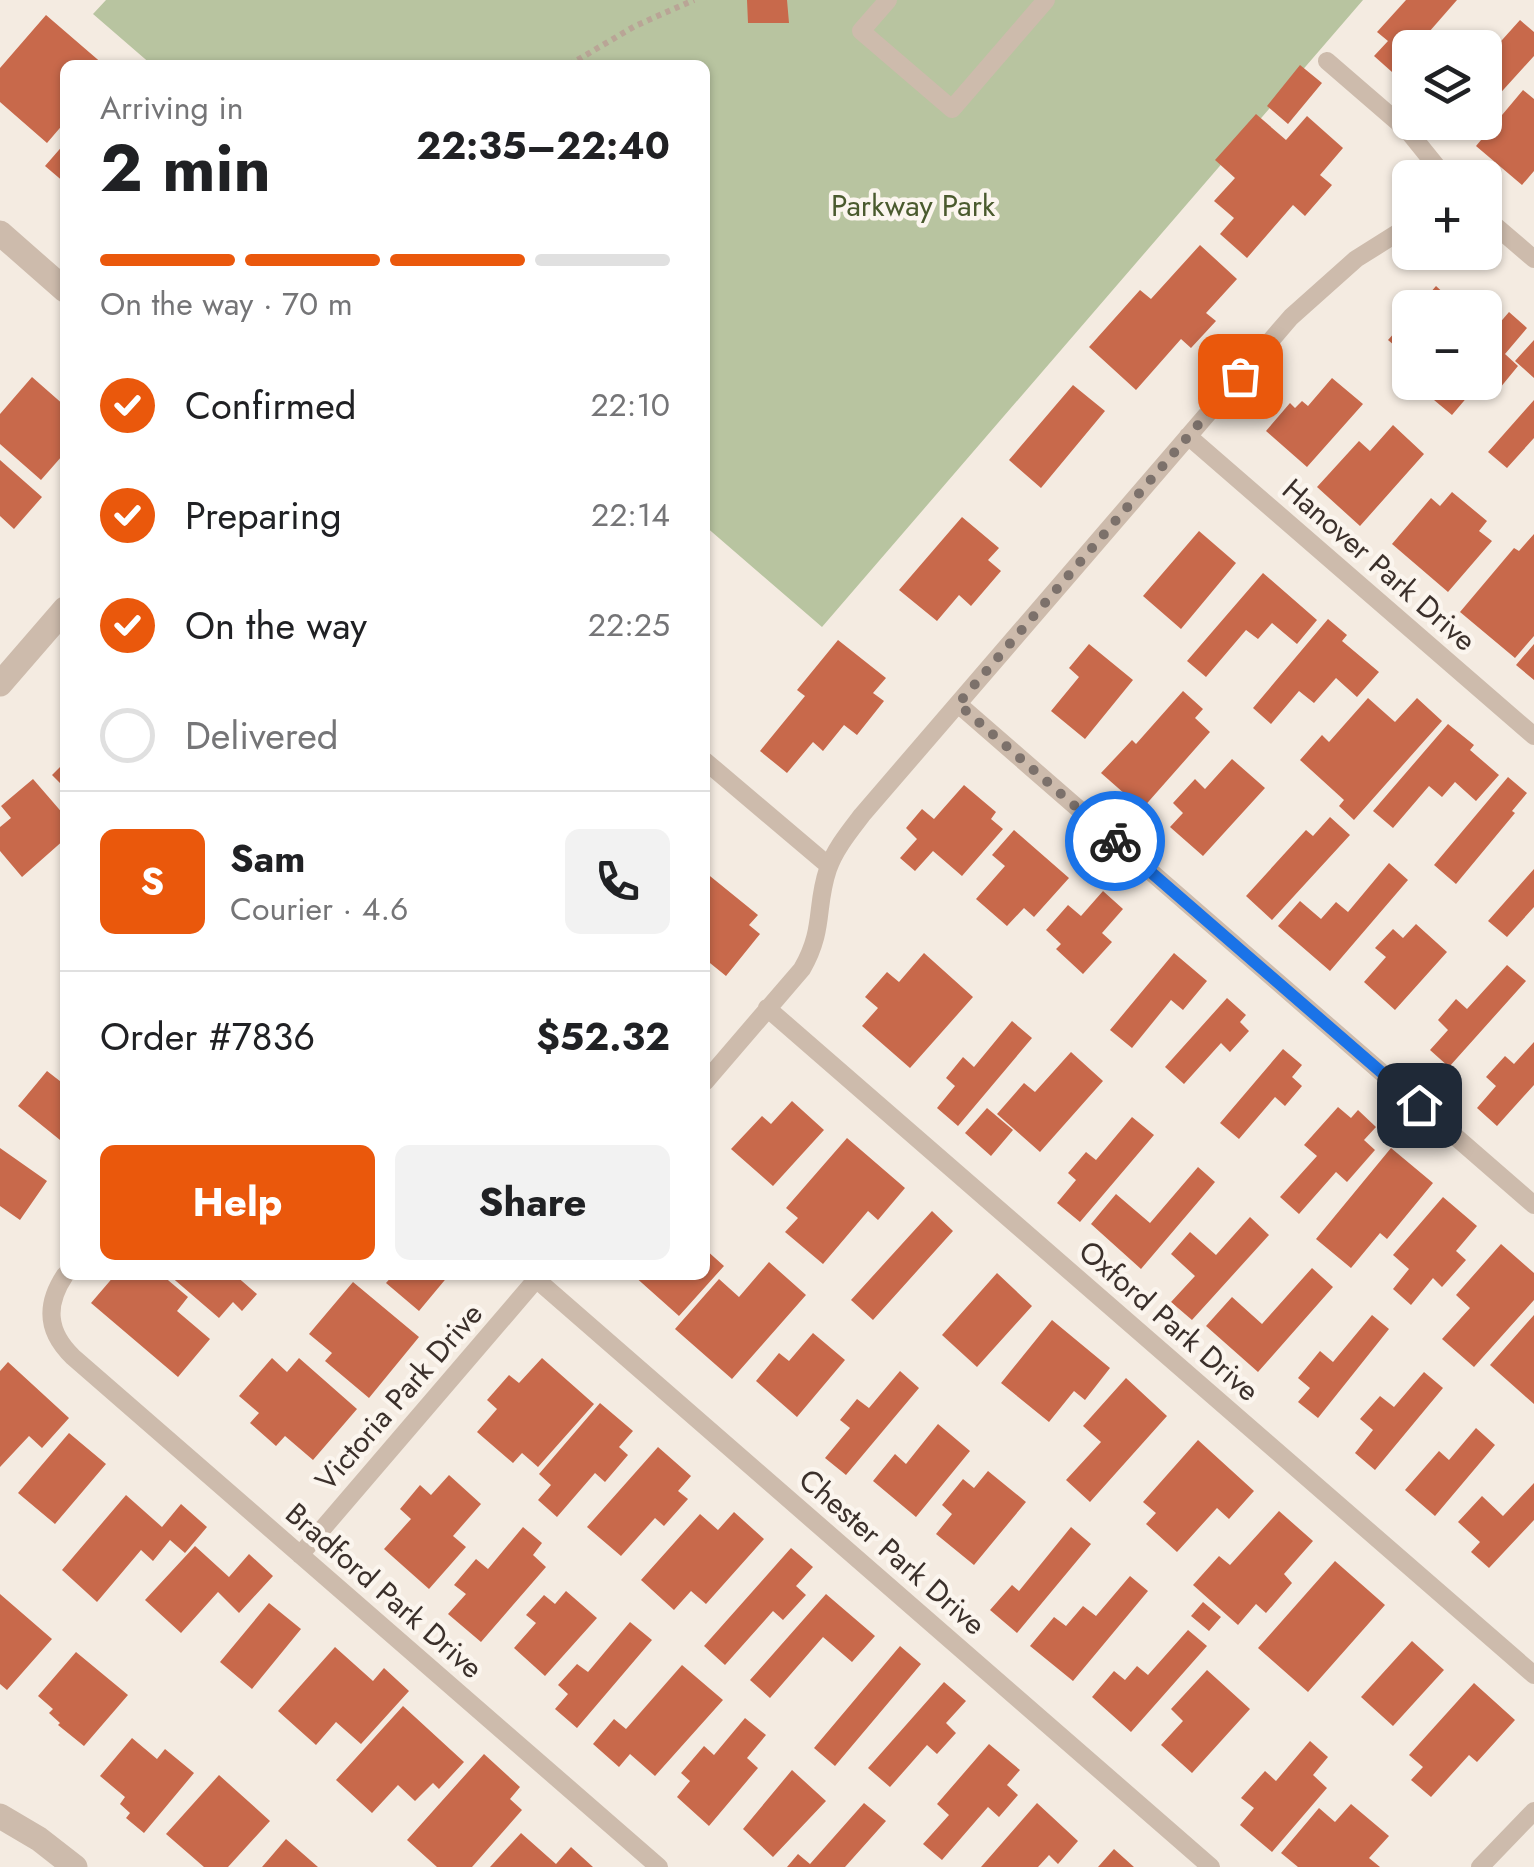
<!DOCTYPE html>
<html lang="en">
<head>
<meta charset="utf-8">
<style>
  :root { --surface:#fff; --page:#f2f2f2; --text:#202124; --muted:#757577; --line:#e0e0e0; --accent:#ea580c }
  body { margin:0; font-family:Jost,sans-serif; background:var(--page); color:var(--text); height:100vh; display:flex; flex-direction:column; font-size:38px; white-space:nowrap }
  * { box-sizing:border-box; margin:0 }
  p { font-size:32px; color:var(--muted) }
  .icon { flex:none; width:55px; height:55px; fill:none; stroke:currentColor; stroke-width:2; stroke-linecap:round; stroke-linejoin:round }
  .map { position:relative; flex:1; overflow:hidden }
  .side { position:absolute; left:60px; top:60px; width:650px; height:1220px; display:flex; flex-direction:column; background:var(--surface); border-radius:15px; box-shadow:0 2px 8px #0004 }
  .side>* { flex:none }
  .buttons { position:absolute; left:1392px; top:30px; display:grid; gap:20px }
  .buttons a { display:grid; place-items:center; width:110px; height:110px; border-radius:15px; background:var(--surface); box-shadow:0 2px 8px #0004; font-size:50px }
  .pin { position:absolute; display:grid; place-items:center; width:85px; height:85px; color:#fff; margin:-42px; border-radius:20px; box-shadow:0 5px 15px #0006 }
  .courier { position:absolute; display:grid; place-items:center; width:100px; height:100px; margin:-50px; border:8px solid #1a73e8; border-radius:50%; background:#fff; color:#222; box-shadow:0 2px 12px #0007 }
  .overview em { font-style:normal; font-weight:700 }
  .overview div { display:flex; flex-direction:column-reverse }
  .overview { display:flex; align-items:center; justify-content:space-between; height:170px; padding:0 40px }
  h1 { font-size:65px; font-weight:700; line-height:75px }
  .bar { display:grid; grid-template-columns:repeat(4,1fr); gap:15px 10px; align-content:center; height:120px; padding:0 40px }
  .bar i { height:12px; border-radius:8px; background:var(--line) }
  .bar .active { background:var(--accent) }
  .bar p { grid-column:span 4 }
  .line { display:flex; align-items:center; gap:25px; padding:0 40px; border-top:2px solid var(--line) }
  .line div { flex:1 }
  .round { display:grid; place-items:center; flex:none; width:105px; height:105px; border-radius:15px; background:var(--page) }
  ol { padding:0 40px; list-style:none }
  li { display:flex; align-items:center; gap:30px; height:110px }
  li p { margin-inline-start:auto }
  li .icon { padding:10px; border-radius:50%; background:var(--accent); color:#fff; stroke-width:4 }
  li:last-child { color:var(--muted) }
  li i { width:55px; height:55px; border:5px solid var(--line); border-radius:50% }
  .action { display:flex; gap:20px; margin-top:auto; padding:20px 40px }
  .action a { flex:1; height:115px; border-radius:15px; background:var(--accent); color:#fff; font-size:40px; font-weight:700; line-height:115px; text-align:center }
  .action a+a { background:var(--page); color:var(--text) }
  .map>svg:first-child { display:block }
  .green { fill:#b8c4a0 }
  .building { fill:#c8694b }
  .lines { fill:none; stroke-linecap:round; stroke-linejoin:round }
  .path { stroke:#b9a596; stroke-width:6; stroke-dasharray:5 5; stroke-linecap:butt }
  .lane { stroke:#cdbbac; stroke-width:18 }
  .street { stroke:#cdbbac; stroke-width:25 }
  .done { stroke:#7c716b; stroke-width:10; stroke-dasharray:0 18 }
  .route { stroke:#1a73e8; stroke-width:12 }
  .labels { text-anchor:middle; stroke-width:9; stroke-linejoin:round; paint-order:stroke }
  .park-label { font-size:30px; fill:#4a5a2e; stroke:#fbf5ee }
  .street-label { font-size:30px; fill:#3b302b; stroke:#fbf5ee }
</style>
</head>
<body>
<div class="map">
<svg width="1534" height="1867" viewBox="0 0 1534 1867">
  <rect width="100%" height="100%" fill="#f4ebe1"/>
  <path class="green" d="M106 0H1363L822 627 705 526V65H152L93 14Z"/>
  <path class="building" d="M747 0H787L789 23H748Z
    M1406 0H1457L1415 48H1410V53L1392 72 1374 56 1388 41 1377 32Z
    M46 15 104 65H65V122L47 143 0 102V68Z
    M1520 20 1534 32V56L1485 110V59Z
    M1300 65 1322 83 1288 124 1267 106Z
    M1523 90 1534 99V171L1522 185 1476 146Z
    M1256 114 1286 140 1307 116 1343 148 1320 175 1332 185 1305 216 1293 205 1247 258 1220 234 1234 218 1214 201 1235 178 1215 160Z
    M65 143V183L45 166Z
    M1200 245 1237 279 1206 313 1216 321 1191 348 1181 339 1136 390 1089 347 1140 290 1151 299Z
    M1436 286 1460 308H1417Z
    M1509 312 1527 328 1505 354 1518 366 1495 394 1481 382H1485V340Z
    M1410 315V359L1388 340Z
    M1534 340V378L1515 361Z
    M32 377 65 406V458L62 456 41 480 0 444V414Z
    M1332 378 1363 404 1307 467 1266 431 1290 403 1295 408 1302 401 1308 406Z
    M1449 382H1480L1452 415 1434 400Z
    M1073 385 1105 411 1041 488 1009 460Z
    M1534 400V438L1507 468 1488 452Z
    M1393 425 1424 454 1360 526 1317 487 1359 441 1370 451Z
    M0 460 42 497 14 529 0 516Z
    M1452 492 1487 521 1479 531 1492 541 1448 592 1392 544 1431 498 1440 506Z
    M962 517 999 548 988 560 1001 571 971 606 959 595 937 621 899 590Z
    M1199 531 1236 563 1181 629 1143 596Z
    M1534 534V636L1515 658 1460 612 1514 548 1519 551Z
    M1263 573 1317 620 1297 644 1272 623 1258 639 1246 630 1206 677 1187 661Z
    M1328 619 1347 635 1342 641 1379 672 1357 697 1336 678 1314 703 1299 691 1271 724 1253 708Z
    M838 640 886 678 873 693 884 701 857 735 844 725 823 751 813 742 787 773 760 751 805 696 797 690Z
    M1089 644 1133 680 1085 739 1051 711 1079 677 1069 668Z
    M1534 644V680L1516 665Z
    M1183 691 1203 709 1195 718 1210 732 1142 809 1101 773 1132 740 1136 744Z
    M1368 698 1395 722 1417 698 1442 721 1354 820 1339 806 1344 800 1300 760 1322 735 1329 742Z
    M1448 724 1474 745 1470 750 1499 775 1476 801 1455 782 1442 797 1429 786 1393 828 1373 811Z
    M1232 759 1265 788 1203 856 1170 827 1183 813 1173 803 1195 779 1205 789Z
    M65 762V788L52 775Z
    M1508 777 1527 793 1512 811 1515 813 1456 884 1434 865Z
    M33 779 65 816V839L22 877 0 851V827L11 818 1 806Z
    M964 785 996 812 991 819 1003 829 962 876 933 851 915 871 900 858 917 839 906 828 922 809 934 819Z
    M1330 817 1350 835 1272 920 1246 896 1306 830 1313 836Z
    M1014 830 1069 878 1034 917 1024 908 1007 926 976 899 1005 866 992 855Z
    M1389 863 1408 880 1330 971 1278 926 1300 901 1321 919 1336 902 1348 912Z
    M1534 869V907L1507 937 1488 921Z
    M705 872 758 915 749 925 760 934 726 976 705 959Z
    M1103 891 1123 909 1102 933 1112 942 1083 974 1056 949 1061 944 1046 930 1068 905 1081 916Z
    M1416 924 1447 952 1395 1010 1364 982 1386 957 1375 948 1393 929 1403 938Z
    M924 953 973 997 910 1068 862 1026 878 1008 865 997 887 972 899 982Z
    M1174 953 1207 981 1183 1010 1171 1000 1132 1048 1110 1030Z
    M1507 965 1526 981 1449 1067 1430 1050 1448 1030 1438 1020 1456 999 1467 1009Z
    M1227 998 1246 1015 1240 1022 1249 1031 1230 1052 1221 1043 1184 1084 1165 1067Z
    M1012 1021 1032 1038 958 1126 937 1108 955 1086 946 1078 963 1057 974 1067Z
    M1534 1042V1085L1497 1126 1477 1108 1496 1086 1486 1077 1505 1056 1514 1064Z
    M1283 1049 1302 1065 1292 1077 1302 1086 1285 1106 1275 1097 1239 1139 1220 1123Z
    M1071 1052 1103 1081 1040 1152 997 1114 1024 1083 1035 1092Z
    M47 1071 65 1085V1144L18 1106Z
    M792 1101 824 1130 773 1186 731 1149 762 1116 771 1124Z
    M1338 1107 1351 1118 1358 1110 1376 1127 1364 1140 1375 1150 1347 1182 1336 1172 1299 1214 1280 1197 1317 1156 1304 1145Z
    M987 1108 1013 1130 991 1156 965 1133Z
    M1132 1117 1154 1135 1080 1222 1057 1203 1076 1180 1068 1173 1086 1152 1096 1160Z
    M847 1138 905 1188 878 1220 868 1211 823 1264 785 1232 798 1218 786 1208Z
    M0 1148 47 1181 20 1220 0 1206Z
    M1391 1148 1433 1183 1387 1239 1380 1233 1351 1268 1316 1239Z
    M1198 1167 1215 1182 1141 1269 1091 1224 1116 1194 1150 1223Z
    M1443 1197 1477 1226 1456 1251 1466 1260 1442 1287 1433 1278 1411 1305 1393 1289 1409 1269 1393 1255Z
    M932 1211 953 1231 873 1320 851 1300Z
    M1250 1217 1269 1235 1192 1320 1171 1302 1195 1276 1171 1254 1190 1232 1216 1255Z
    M1501 1244 1534 1273V1300L1474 1367 1442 1339 1470 1308 1456 1295Z
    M705 1249 724 1266 679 1316 633 1275H705Z
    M769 1262 806 1295 732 1379 675 1329 719 1279 739 1297Z
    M1312 1268 1333 1287 1258 1372 1206 1326 1232 1297 1262 1324Z
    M997 1273 1032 1306 977 1367 942 1335Z
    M115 1275H162L188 1297 177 1311 210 1339 178 1377 91 1303Z
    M169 1275H235L257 1294 242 1311 233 1302 219 1318Z
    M393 1275H449L419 1311 386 1283Z
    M353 1282 419 1337 369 1398 325 1361 332 1353 309 1334Z
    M1372 1315 1389 1329 1318 1418 1298 1402 1310 1388 1298 1378 1320 1351 1333 1362Z
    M1534 1315V1404L1490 1365Z
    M1052 1320 1110 1368 1085 1400 1074 1391 1049 1422 1001 1383Z
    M813 1333 845 1360 797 1417 756 1381 779 1353 789 1361Z
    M272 1358 287 1372 299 1358 357 1409 313 1460 285 1436 276 1446 250 1423 259 1413 239 1396Z
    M542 1358 594 1404 538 1467 522 1453 513 1463 477 1432 497 1409 487 1400 509 1375 519 1383Z
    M8 1362 69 1418 42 1448 29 1436 0 1467V1371Z
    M900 1371 919 1388 846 1475 825 1458 850 1428 840 1420 857 1399 869 1408Z
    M1424 1372 1443 1388 1375 1470 1355 1453 1373 1430 1360 1419 1380 1396 1394 1407Z
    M1126 1378 1167 1416 1090 1502 1066 1480 1101 1442 1083 1426Z
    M600 1403 633 1431 619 1447 628 1455 605 1482 595 1473 557 1517 538 1500 551 1485 539 1474Z
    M938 1424 970 1451 916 1517 873 1481 895 1454 906 1464Z
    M1476 1428 1495 1445 1435 1516 1405 1490 1439 1451 1449 1460Z
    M69 1433 106 1464 55 1524 18 1493Z
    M1198 1440 1254 1491 1229 1519 1217 1508 1177 1552 1146 1524 1156 1513 1143 1502Z
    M658 1447 691 1476 678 1491 688 1499 664 1526 655 1518 621 1556 587 1527Z
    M988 1471 1026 1502 974 1565 936 1534 952 1514 942 1505 963 1479 974 1488Z
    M449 1475 481 1504 453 1536 466 1547 429 1589 384 1549 411 1519 400 1509 420 1485 431 1495Z
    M1534 1483V1520L1489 1568 1471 1552 1480 1542 1458 1522 1482 1496 1503 1516Z
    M126 1495 162 1527 181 1504 207 1527 185 1553 170 1540 153 1561 141 1550 97 1602 62 1570Z
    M1279 1511 1313 1541 1284 1574 1292 1583 1266 1613 1256 1604 1238 1625 1193 1585 1219 1556 1230 1565Z
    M734 1512 764 1539 706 1604 691 1591 674 1610 641 1580 700 1514 718 1530Z
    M523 1527 542 1543 533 1555 546 1567 481 1642 448 1614 466 1594 454 1585 476 1559 488 1569Z
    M1071 1527 1091 1544 1017 1633 990 1610 1012 1585 1019 1591Z
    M195 1546 229 1577 249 1554 273 1576 239 1613 218 1592 181 1633 145 1600Z
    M791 1548 813 1567 796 1586 806 1595 783 1620 773 1611 725 1665 704 1646Z
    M1335 1561 1385 1605 1308 1692 1258 1648Z
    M1130 1576 1148 1591 1073 1681 1030 1646 1054 1617 1066 1626 1083 1606 1096 1616Z
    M566 1591 597 1618 545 1676 514 1648 536 1623 526 1615 544 1595 555 1604Z
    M0 1594 52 1639 7 1690 0 1684Z
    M826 1594 875 1636 852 1662 823 1637 770 1698 750 1680Z
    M1203 1602 1221 1617 1209 1631 1191 1616Z
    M269 1603 301 1629 252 1689 220 1662Z
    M630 1622 652 1640 577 1728 555 1709 568 1694 558 1685 577 1664 588 1672Z
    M1188 1630 1207 1646 1131 1732 1092 1697 1114 1671 1125 1680 1137 1666 1148 1675Z
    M1412 1641 1444 1670 1393 1726 1361 1697Z
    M900 1646 921 1664 835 1766 814 1748Z
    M335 1647 373 1681 384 1668 409 1691 361 1744 336 1722 316 1745 278 1711Z
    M76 1652 128 1695 84 1746 58 1725 60 1723 49 1713 53 1709 38 1696Z
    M682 1665 723 1700 655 1776 630 1754 619 1767 593 1744 614 1719 626 1729Z
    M1207 1670 1250 1709 1192 1773 1161 1745 1183 1721 1171 1709Z
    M944 1682 966 1701 946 1723 956 1733 937 1754 927 1745 890 1787 868 1768Z
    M1474 1683 1515 1720 1477 1762 1469 1755 1431 1797 1411 1780 1423 1767 1409 1755Z
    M403 1706 464 1762 439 1789 433 1783 415 1801 398 1785 372 1813 336 1780Z
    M745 1718 766 1735 747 1758 758 1768 709 1826 677 1797 690 1781 681 1773 704 1746 714 1755Z
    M132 1738 157 1759 165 1749 194 1773 144 1833 126 1818 130 1813 120 1804 125 1797 100 1776Z
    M1310 1741 1328 1757 1313 1775 1327 1788 1272 1852 1240 1825 1254 1808 1241 1798 1265 1771 1276 1781Z
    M989 1744 1020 1770 1007 1785 1018 1795 999 1817 988 1807 942 1860 923 1844 949 1815 937 1804Z
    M484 1754 520 1787 510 1799 522 1810 472 1867H437L407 1840Z
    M792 1770 826 1801 773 1857 743 1829Z
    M219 1775 270 1821 228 1867H204L166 1834Z
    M864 1803 886 1821 845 1867H787L798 1854 810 1864Z
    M1037 1803 1078 1841 1058 1864 1049 1855 1038 1867H981Z
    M1351 1804 1389 1836 1369 1858 1380 1867H1298L1281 1853 1319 1808 1335 1822Z
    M521 1833 556 1864 571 1847 593 1867H490Z
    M286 1839 318 1867H262Z
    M1114 1849 1134 1867H1098Z"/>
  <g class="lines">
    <path class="path" d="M569 65 635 26 694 0"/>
    <path class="lane" d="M888 0 861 31 952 109 1046 0
      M1327 61 1408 131 1446 178
      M1485 217 1534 259
      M1188 436 1534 736
      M958 704 1534 1205
      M705 761 829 866
      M767 1008 1534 1675
      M705 1082 802 969C825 929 815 907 828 869 835 849 849 832 862 815L1291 317 1356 259 1410 225
      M65 1275C45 1305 47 1332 73 1357L659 1867
      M536 1279 1211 1867
      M300 1555 540 1275
      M1480 1867 1534 1811"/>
    <path class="street" d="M0 233 65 290
      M0 684 65 609
      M0 1816 39 1839 75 1867"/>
  </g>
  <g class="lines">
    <path class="done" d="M1115 841 958 704 1240 376"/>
    <path class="route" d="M1115 841 1419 1105"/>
  </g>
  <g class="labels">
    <g class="park-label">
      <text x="913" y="216">Parkway Park</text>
    </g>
    <g class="street-label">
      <text transform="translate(1379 565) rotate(41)" y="10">Hanover Park Drive</text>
      <text transform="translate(1169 1321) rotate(41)" y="10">Oxford Park Drive</text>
      <text transform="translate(399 1397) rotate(-49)" y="10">Victoria Park Drive</text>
      <text transform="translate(892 1552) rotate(41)" y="10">Chester Park Drive</text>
      <text transform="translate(384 1591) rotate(41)" y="10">Bradford Park Drive</text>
    </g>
  </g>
</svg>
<div class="buttons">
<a><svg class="icon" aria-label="layers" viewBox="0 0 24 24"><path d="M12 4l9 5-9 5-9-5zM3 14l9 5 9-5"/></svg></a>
<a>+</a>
<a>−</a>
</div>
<div class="pin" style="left:1240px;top:376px;background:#ea580c"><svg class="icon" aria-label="bag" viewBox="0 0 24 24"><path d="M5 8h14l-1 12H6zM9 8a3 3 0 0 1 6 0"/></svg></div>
<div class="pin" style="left:1419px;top:1105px;background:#1f2937"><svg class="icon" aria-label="home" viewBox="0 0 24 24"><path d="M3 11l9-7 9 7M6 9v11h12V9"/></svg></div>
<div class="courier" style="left:1115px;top:841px"><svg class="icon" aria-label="bike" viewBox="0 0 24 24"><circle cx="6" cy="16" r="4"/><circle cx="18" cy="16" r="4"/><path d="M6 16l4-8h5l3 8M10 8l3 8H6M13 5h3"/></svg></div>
<section class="side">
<div class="overview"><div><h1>2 min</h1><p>Arriving in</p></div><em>22:35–22:40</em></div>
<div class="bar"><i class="active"></i><i class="active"></i><i class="active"></i><i></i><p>On the way · 70 m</p></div>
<ol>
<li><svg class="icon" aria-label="check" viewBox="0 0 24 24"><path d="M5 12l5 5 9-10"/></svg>Confirmed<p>22:10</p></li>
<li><svg class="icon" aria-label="check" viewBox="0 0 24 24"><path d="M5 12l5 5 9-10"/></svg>Preparing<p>22:14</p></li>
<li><svg class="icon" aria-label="check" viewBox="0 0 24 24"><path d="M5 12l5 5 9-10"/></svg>On the way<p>22:25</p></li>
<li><i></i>Delivered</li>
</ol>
<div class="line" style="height:180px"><b class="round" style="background:var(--accent);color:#fff">S</b><div><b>Sam</b><p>Courier · 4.6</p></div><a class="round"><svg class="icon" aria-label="phone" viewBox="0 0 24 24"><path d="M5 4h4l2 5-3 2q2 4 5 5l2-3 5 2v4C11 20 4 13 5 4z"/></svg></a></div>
<div class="line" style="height:130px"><div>Order #7836</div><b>$52.32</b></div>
<div class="action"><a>Help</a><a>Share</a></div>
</section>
</div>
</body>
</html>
